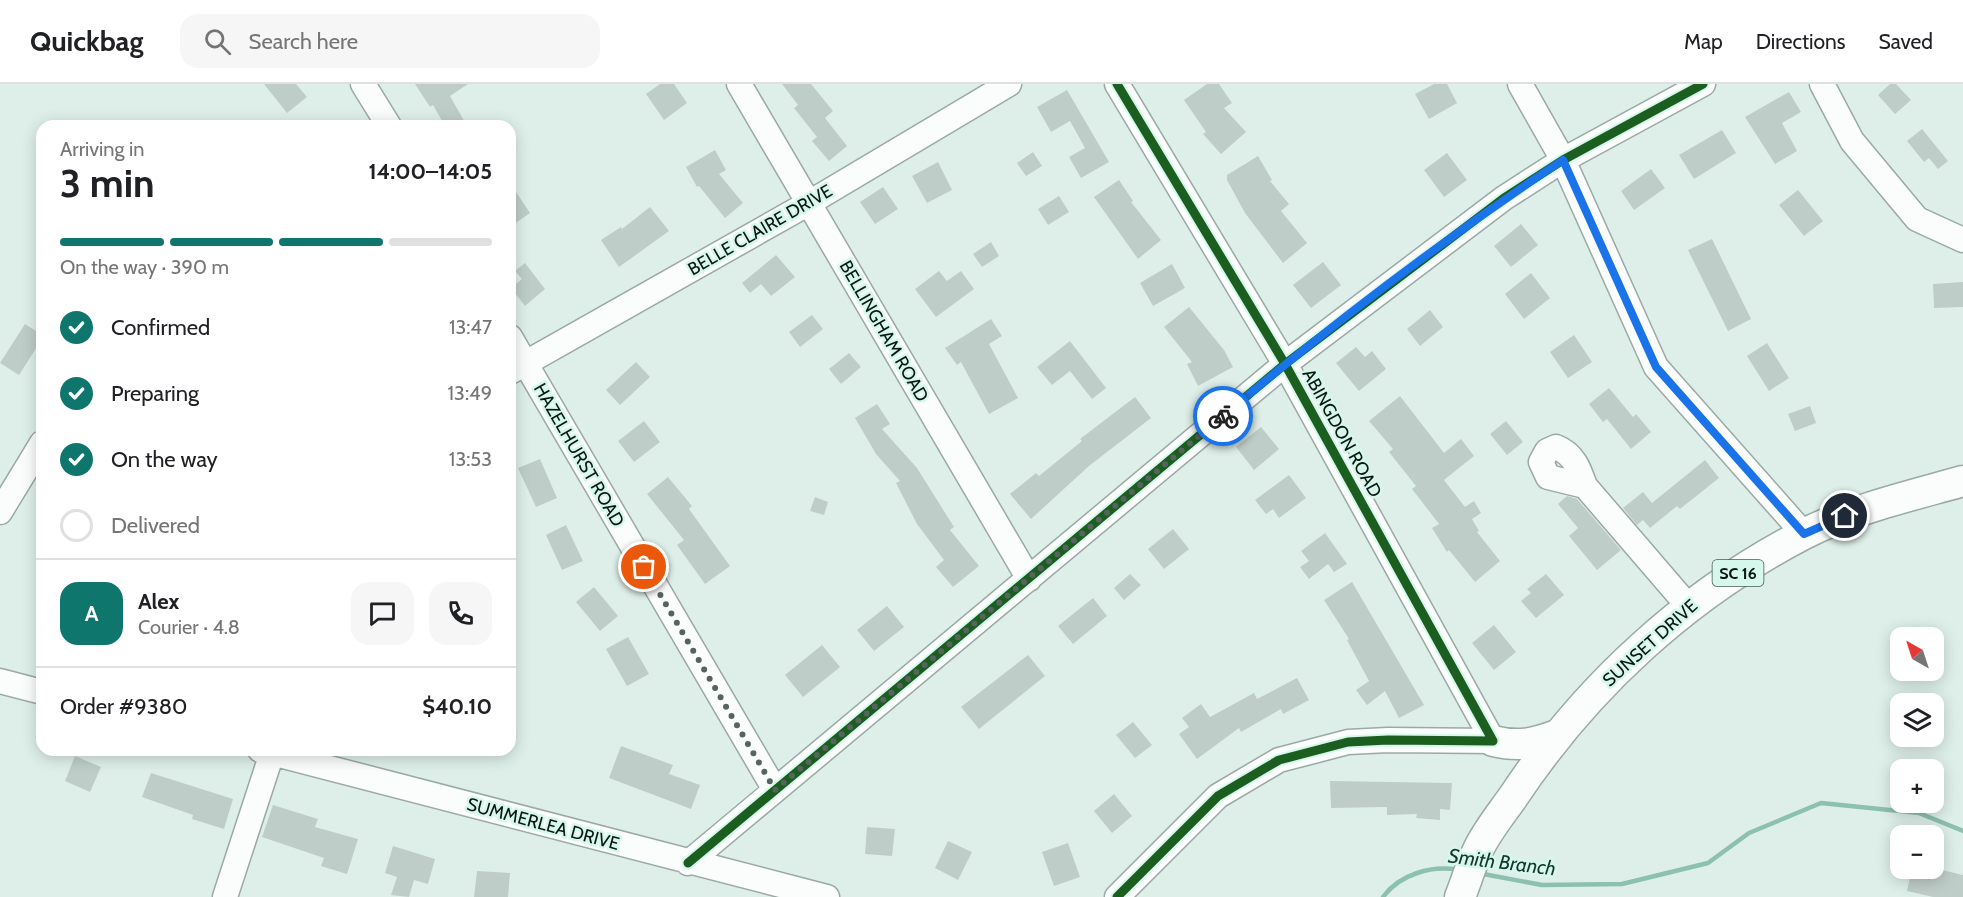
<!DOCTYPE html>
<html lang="en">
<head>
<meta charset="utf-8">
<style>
  :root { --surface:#fff; --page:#f6f6f6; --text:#202124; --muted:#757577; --line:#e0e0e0; --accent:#0f766e }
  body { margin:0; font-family:Cabin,sans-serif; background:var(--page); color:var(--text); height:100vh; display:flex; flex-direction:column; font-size:22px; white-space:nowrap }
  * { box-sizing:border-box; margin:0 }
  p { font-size:20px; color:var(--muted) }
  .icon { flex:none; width:33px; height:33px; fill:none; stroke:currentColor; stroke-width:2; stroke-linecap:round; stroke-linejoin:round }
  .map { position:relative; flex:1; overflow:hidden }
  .sheet { position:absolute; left:36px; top:36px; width:480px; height:636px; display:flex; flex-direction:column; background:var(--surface); border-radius:18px; box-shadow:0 3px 15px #0003 }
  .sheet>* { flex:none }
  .needle { width:39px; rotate:321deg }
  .tools { position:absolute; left:1890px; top:543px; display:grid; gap:12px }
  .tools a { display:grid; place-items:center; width:54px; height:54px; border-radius:12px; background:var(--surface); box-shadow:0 3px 15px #0003; font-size:30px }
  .pin { position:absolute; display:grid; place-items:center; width:51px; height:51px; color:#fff; margin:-26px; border:3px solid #fff; border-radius:50%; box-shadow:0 2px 6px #0007 }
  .courier { position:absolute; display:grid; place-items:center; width:60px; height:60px; margin:-30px; border:4px solid #1a73e8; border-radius:50%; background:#fff; color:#222; box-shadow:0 2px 8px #0007 }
  .head em { font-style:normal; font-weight:700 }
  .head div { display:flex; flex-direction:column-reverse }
  .head { display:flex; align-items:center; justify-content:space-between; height:102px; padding:0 24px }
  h1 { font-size:39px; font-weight:700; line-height:45px }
  .bar { display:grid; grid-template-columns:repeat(4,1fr); gap:9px 6px; align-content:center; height:72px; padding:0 24px }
  .bar i { height:8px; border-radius:4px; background:var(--line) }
  .bar .on { background:var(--accent) }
  .bar p { grid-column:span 4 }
  .line { display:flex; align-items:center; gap:15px; padding:0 24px; border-top:2px solid var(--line) }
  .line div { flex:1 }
  .round { display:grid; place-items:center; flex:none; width:63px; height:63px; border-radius:18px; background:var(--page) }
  ol { padding:0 24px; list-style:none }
  li { display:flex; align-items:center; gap:18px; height:66px }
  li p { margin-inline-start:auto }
  li .icon { padding:6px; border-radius:50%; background:var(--accent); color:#fff; stroke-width:4 }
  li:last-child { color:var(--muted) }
  li i { width:33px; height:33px; border:3px solid var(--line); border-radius:50% }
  header { display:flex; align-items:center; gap:36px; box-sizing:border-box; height:84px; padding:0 30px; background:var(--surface); border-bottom:2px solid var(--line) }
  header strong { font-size:28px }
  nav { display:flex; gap:33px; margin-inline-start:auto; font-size:21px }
  .search { width:420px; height:54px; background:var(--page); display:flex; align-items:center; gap:15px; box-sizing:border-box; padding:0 21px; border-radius:18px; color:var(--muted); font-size:22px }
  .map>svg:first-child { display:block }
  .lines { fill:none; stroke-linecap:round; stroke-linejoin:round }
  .stream { stroke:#8cc0b0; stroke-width:4.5 }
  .building { fill:#bfcdc8 }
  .minor-casing { stroke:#9ba9a4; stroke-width:27 }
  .major-casing { stroke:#9ba9a4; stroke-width:33 }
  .minor { stroke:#fafdfc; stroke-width:24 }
  .major { stroke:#fafdfc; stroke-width:30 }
  .cycleway-casing { stroke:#d6f7ec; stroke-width:13 }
  .cycleway { stroke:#1b5e20; stroke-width:9 }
  .done { stroke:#56635f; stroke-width:6; stroke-dasharray:0 10.8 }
  .route { stroke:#1a73e8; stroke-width:8 }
  .labels { text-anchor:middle; stroke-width:5; stroke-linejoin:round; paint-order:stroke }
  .shield { fill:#d6f7ec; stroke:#495a55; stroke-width:1.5 }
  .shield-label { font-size:16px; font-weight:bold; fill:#0c1714 }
  .street-label { font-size:18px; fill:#0c1714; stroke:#d6f7ec }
  .water-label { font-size:20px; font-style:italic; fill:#16362d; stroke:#d6f7ec }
</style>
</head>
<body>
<header>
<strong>Quickbag</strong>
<div class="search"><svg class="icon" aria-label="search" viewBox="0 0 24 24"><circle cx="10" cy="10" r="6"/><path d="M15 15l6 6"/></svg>Search here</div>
<nav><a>Map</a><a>Directions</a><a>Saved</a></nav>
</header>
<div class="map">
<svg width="1963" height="813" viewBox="0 0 1963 813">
  <rect width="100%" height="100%" fill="#deefe9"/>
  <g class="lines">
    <path class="stream" d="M1478 789 1542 801 1622 800 1708 779 1749 749 1821 719 1919 729 1963 747
      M1383 813C1400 790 1432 781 1458 786"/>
  </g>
  <path class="building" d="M264 0H296L307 13 287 29Z
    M415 0H468L450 12 467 42H445L433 21 430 23Z
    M660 0H674L687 19 664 36 646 10Z
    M782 0H811L833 27 825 34 847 62 829 77 812 57 817 53 794 24 798 21Z
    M1207 0H1219L1232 19 1224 24 1246 48 1221 70 1203 50 1206 48 1184 16Z
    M1434 0H1447L1457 19 1429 35 1415 10Z
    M1890 0H1896L1911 16 1895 30 1878 11Z
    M1067 6 1109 78 1081 94 1069 73 1085 64 1070 37 1051 48 1037 23Z
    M1789 8 1801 28 1782 39 1797 67 1775 80 1745 33Z
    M1922 45 1948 77 1938 85 1929 74 1924 78 1907 57Z
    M1722 46 1736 69 1694 95 1679 71Z
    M715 66 726 86 719 90 743 119 725 134 699 102 697 103 686 83Z
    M1033 68 1042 82 1026 92 1017 79Z
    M1447 69 1467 96 1444 113 1424 86Z
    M1258 72 1272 96 1270 97 1289 120 1281 127 1307 159 1283 179 1245 129 1227 96V91Z
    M938 78 952 106 927 119 912 92Z
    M1651 85 1665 104 1634 126 1621 107Z
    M1119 96 1133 117 1131 118 1161 156 1138 175 1094 113Z
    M510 99 530 129 510 143Z
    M883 103 898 125 875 140 860 118Z
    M1798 106 1823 137 1804 152 1779 121Z
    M1059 112 1069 128 1048 141 1038 125Z
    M650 123 669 147 619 183 601 156 621 143 622 145Z
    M1521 140 1538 161 1511 183 1494 162Z
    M1712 155 1751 235 1728 247 1688 166Z
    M991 158 999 172 982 183 973 170Z
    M776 171 795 193 771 212 761 200 750 209 742 199Z
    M1323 178 1341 201 1311 224 1293 201Z
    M525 179 545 205 525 222 511 204 522 195 515 187Z
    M1172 180 1185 204 1153 222 1140 199Z
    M939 187 947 197 961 187 974 205 936 233 915 205Z
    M1531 189 1550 214 1524 235 1505 210Z
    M1963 198V223L1934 224 1933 200Z
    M1189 223 1224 266 1233 283 1198 302 1187 280 1192 278 1164 243Z
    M1430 226 1443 243 1420 262 1407 245Z
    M812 231 823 245 800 263 789 248Z
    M991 235 1002 252 989 260 1018 314 989 330 961 278 957 281 945 264Z
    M25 240 42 251V255L19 291 0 279Z
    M1574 251 1592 278 1568 294 1550 268Z
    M1070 257 1106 304 1092 315 1070 287 1052 301 1037 283Z
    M1767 259 1789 294 1769 307 1747 272Z
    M1356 263 1365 273 1372 267 1386 285 1359 307 1336 279Z
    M849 269 861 283 841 300 829 285Z
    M636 278 650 293 620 321 606 306Z
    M1609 304 1633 333 1636 330 1651 348 1631 365 1607 335 1603 338 1589 320Z
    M1400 312 1444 369 1461 355 1474 372 1444 396 1465 423 1474 417 1481 429 1472 435 1479 447 1477 448 1500 477 1475 498 1449 466 1447 468 1432 444 1439 440 1412 405 1416 402 1389 368 1393 365 1369 337Z
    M1135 313 1151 334 1089 382 1031 435 1010 410 1036 389 1039 392 1082 357 1080 355Z
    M877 320 890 340 882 345 917 384 954 443 950 446 979 482 953 503 936 483 944 476 917 440 896 399 900 397 876 370 855 334Z
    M1810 322 1816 339 1795 347 1788 330Z
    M644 337 660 358 634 378 618 357Z
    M1506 337 1523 358 1507 371 1490 350Z
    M1261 343 1279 365 1254 386 1236 363Z
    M540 375 557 414 536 423 518 384Z
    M1705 376 1719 394 1680 425 1677 422 1650 444 1643 436 1637 441 1623 424 1643 408 1652 419Z
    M1289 391 1306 414 1279 434 1273 425 1266 430 1255 416Z
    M668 393 692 422 689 425 730 482 705 500 677 461 684 456 647 410Z
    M1567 412 1577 415 1621 466 1597 486 1569 452 1578 444 1558 420Z
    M815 413 828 418 824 431 810 427Z
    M566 441 583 477 562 486 546 451Z
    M1173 445 1189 465 1164 485 1148 465Z
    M1325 449 1347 480 1334 488 1328 480 1309 495 1300 483 1309 477 1301 467Z
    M1130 490 1141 501 1124 516 1114 504Z
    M1546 490 1564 511 1536 534 1521 517 1531 509 1527 505Z
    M1352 498 1424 621 1399 634 1385 607 1367 621 1356 606 1369 597 1347 556 1349 555 1324 516Z
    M594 503 618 532 600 547 576 518Z
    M1093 514 1107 532 1073 560 1058 542Z
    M887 522 904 543 874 567 857 546Z
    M1494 541 1516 568 1494 586 1472 559Z
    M628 553 649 590 627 602 606 565Z
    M822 561 840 583 803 613 785 591Z
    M1028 571 1045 592 979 645 961 623Z
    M1297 594 1309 616 1283 630 1281 625 1241 648 1239 644 1197 675 1179 650 1189 643 1182 634 1201 620 1210 633 1254 609 1257 615Z
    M1133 638 1152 661 1135 674 1116 651Z
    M621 662 673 681 669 690 700 701 691 725 609 694Z
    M75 672 101 683 90 708 65 697Z
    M151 689 233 715 224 745 192 735 193 731 142 713Z
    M1330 697 1452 699 1450 726 1440 725V736L1416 734 1417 730 1387 731V723L1331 724Z
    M1114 710 1132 732 1112 749 1094 727Z
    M273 721 318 735 315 743 358 755 347 790 321 782 324 774 262 753Z
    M867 743 895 745 892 772 865 770Z
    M948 757 972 768 958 796 935 784Z
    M1068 759 1080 793 1054 802 1042 768Z
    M393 762 435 775 428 800 414 796 409 813 391 811 397 793 385 789Z
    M1912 784H1934L1963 791V813H1933L1907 807Z
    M477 787 510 789 508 813H474Z"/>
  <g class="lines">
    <defs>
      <path id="minor" d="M363 0 389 42
        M739 0 1029 495
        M1520 0 1563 76 1656 283 1804 450
        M1822 0 1852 57 1917 135 1963 156
        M510 253 775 706
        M510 288 809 119 1009 0
        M1585 402 1548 393 1541 378 1547 367 1556 363C1574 370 1579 385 1585 402L1689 523
        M0 428 42 359
        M0 597 42 608
        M260 666 827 813
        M688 779 1285 280 1504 114 1563 76 1703 0
        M225 813 273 666
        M1117 813 1218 712 1279 676 1348 658 1388 656 1493 657 1285 280 1117 0"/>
      <path id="major" d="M1493 657C1518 663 1533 660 1557 651
        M1460 813C1466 798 1471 781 1478 766 1487 747 1501 730 1513 713 1586 603 1686 511 1804 450 1853 425 1910 412 1963 397"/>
    </defs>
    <use href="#minor" class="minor-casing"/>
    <use href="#major" class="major-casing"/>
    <use href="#minor" class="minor"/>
    <use href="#major" class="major"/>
    <defs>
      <path id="cycleway" d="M688 779 1285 280 1504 114 1563 76 1703 0
        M1117 813 1218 712 1279 676 1348 658 1388 656 1493 657 1285 280 1117 0"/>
    </defs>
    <use href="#cycleway" class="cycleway-casing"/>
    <use href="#cycleway" class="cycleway"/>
  </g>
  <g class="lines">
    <path class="done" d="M644 483 775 706 1223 332"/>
    <path class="route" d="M1223 332C1331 241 1445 154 1563 76L1656 283 1804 450 1845 432"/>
  </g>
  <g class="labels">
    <rect class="shield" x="1712.5" y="476" width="51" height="26" rx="4.5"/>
    <g class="shield-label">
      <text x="1738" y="495">SC 16</text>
    </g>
    <g class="street-label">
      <text transform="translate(760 146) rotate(-30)" y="6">BELLE CLAIRE DRIVE</text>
      <text transform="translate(884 247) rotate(60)" y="6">BELLINGHAM ROAD</text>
      <text transform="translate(1342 349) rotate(61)" y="6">ABINGDON ROAD</text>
      <text transform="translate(579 371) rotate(60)" y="6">HAZELHURST ROAD</text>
      <text transform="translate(1650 559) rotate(-42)" y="6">SUNSET DRIVE</text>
      <text transform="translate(543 740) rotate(15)" y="6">SUMMERLEA DRIVE</text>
    </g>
    <g class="water-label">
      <text transform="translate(1502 778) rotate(7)" y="7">Smith Branch</text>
    </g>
  </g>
</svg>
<div class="tools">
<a><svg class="needle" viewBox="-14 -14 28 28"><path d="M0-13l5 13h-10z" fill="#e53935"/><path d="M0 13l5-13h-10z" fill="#757577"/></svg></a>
<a><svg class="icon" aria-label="layers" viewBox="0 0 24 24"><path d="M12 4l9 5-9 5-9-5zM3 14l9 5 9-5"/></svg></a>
<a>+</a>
<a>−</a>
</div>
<div class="pin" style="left:644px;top:483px;background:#ea580c"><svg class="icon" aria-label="bag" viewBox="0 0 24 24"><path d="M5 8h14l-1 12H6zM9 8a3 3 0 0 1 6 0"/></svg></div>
<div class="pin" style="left:1845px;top:432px;background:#1f2937"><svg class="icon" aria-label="home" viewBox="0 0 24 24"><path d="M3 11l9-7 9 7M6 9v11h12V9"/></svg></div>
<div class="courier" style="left:1223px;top:332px"><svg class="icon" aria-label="bike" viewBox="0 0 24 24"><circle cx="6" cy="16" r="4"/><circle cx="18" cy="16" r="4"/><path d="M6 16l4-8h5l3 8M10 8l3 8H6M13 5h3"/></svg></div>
<section class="sheet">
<div class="head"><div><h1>3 min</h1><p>Arriving in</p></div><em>14:00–14:05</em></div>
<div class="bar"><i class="on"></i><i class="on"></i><i class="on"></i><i></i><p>On the way · 390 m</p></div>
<ol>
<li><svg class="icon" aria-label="check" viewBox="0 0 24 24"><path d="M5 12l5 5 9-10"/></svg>Confirmed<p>13:47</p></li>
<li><svg class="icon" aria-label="check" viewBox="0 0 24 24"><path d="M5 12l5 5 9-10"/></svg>Preparing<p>13:49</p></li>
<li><svg class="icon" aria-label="check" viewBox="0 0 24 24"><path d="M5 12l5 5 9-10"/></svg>On the way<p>13:53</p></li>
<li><i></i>Delivered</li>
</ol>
<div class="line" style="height:108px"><b class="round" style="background:var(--accent);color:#fff">A</b><div><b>Alex</b><p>Courier · 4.8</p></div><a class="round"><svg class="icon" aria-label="chat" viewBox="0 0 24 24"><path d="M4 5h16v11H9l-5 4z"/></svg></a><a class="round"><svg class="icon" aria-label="phone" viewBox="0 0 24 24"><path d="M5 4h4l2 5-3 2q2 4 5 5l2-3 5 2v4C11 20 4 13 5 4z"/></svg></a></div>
<div class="line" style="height:78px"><div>Order #9380</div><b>$40.10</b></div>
</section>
</div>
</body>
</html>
